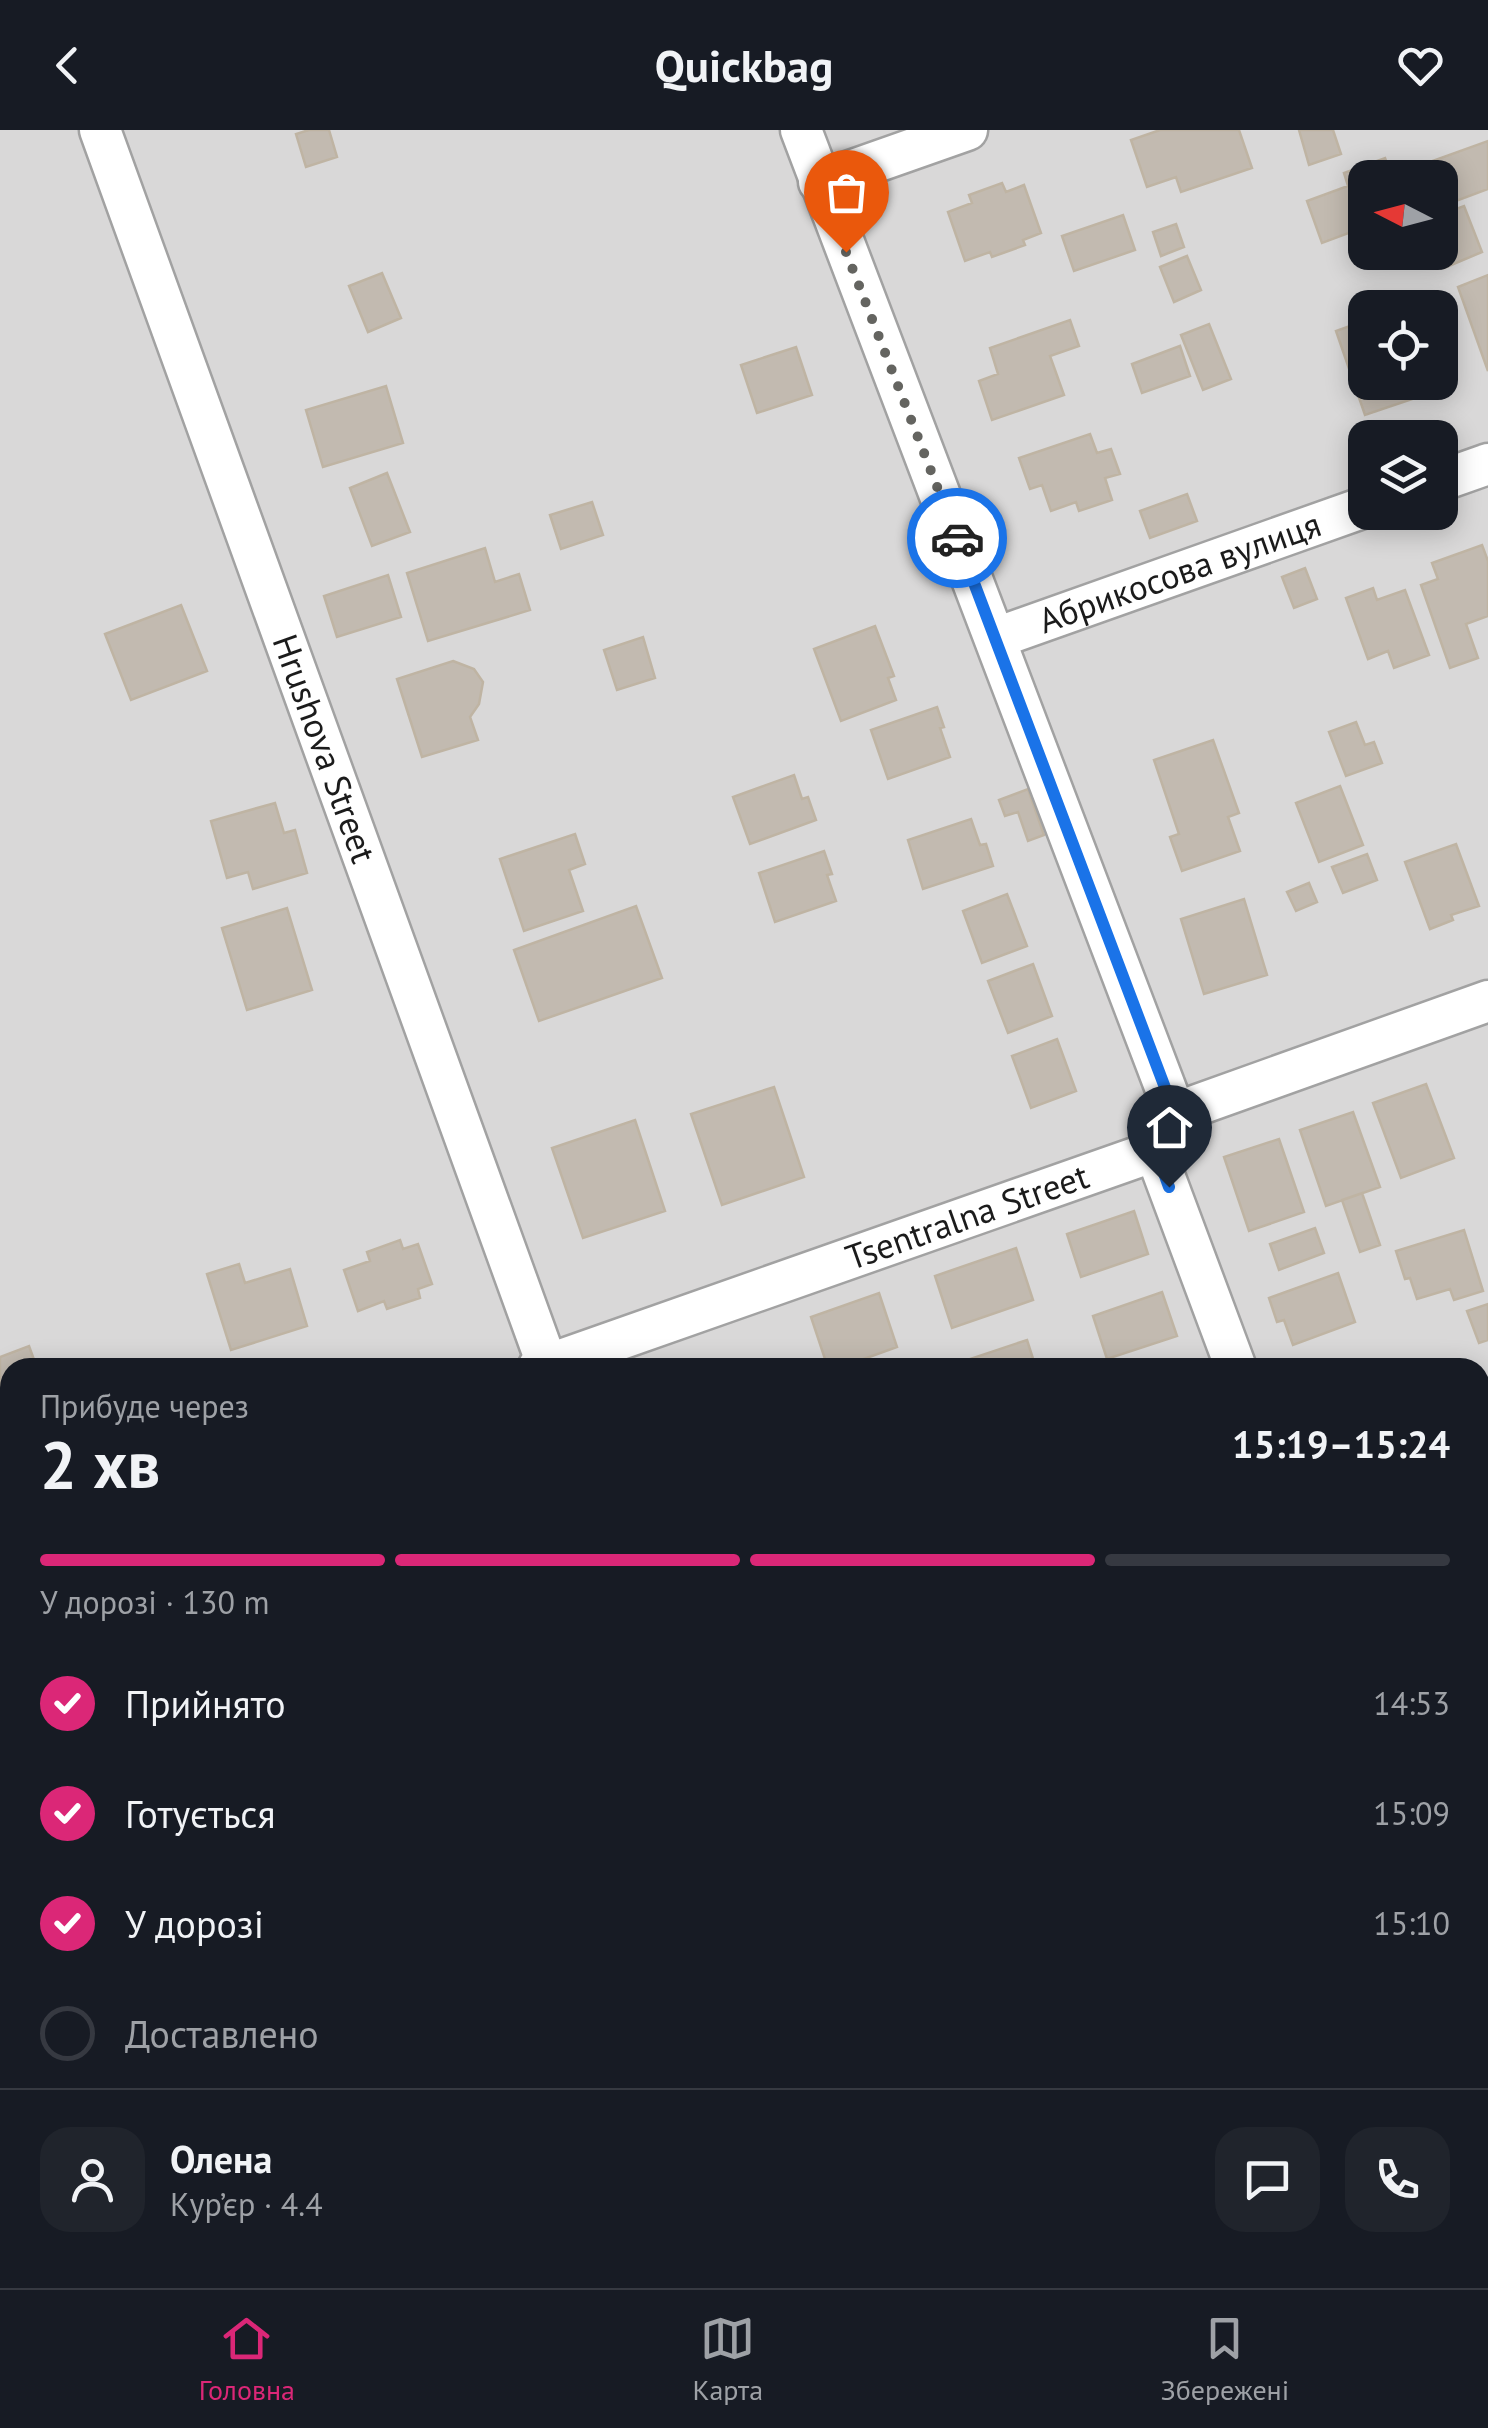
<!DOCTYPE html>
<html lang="uk">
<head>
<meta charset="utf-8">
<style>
  :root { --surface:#171b24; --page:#20242c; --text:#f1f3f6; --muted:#9ea1a6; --line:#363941; --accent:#db2777 }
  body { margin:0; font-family:"PT Sans",sans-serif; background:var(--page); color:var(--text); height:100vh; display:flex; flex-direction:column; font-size:38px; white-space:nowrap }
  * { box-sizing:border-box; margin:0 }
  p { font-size:32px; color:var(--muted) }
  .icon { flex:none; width:55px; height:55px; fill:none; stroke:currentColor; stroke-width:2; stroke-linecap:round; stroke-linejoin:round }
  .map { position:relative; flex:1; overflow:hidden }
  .side { position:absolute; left:0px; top:1228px; width:1490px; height:932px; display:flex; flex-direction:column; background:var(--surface); border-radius:30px 30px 0 0; box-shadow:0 5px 25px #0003 }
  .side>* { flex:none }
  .needle { width:65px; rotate:276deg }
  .buttons { position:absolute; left:1348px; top:30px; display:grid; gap:20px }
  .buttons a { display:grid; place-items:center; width:110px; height:110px; border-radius:20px; background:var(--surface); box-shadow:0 5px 25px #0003; font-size:50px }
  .pin { position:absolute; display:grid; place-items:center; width:85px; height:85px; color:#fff; margin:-102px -42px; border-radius:50% 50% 50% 0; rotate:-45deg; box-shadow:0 0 10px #0007 }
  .pin .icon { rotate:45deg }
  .courier { position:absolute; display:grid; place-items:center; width:100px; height:100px; margin:-50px; border:8px solid #1a73e8; border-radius:50%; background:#fff; color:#222; box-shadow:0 2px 12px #0007 }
  .head em { font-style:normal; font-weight:600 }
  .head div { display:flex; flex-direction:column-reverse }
  .head { display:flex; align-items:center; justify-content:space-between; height:170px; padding:0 40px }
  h1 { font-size:65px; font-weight:600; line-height:75px }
  .bar { display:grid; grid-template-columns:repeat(4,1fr); gap:15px 10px; align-content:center; height:120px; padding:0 40px }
  .bar i { height:12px; border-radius:8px; background:var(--line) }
  .bar .active { background:var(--accent) }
  .bar p { grid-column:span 4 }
  .line { display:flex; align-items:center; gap:25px; padding:0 40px; border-top:2px solid var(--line) }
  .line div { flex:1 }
  .round { display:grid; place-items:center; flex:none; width:105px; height:105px; border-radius:30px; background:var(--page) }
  ol { padding:0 40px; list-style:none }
  li { display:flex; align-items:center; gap:30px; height:110px }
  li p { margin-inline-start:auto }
  li .icon { padding:10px; border-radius:50%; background:var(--accent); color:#fff; stroke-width:4 }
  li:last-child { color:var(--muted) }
  li i { width:55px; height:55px; border:5px solid var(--line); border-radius:50% }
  header { display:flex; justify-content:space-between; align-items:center; height:130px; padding:0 40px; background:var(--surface); font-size:45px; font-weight:600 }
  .tab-bar { display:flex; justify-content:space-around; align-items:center; height:140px; border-top:2px solid var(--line); background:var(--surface); font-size:28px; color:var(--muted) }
  .tab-bar a { display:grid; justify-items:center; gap:5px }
  .tab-bar .active { color:var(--accent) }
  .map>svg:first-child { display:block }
  .residential { fill:#d9d8d8; fill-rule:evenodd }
  .building { fill:#c2bab0; stroke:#bfb4a3; stroke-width:2.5 }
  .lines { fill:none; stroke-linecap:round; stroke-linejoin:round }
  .minor-casing { stroke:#a2a2a2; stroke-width:45 }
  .path { stroke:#fb8d64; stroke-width:6; stroke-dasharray:5 5; stroke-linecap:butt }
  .minor { stroke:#fff; stroke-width:40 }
  .done { stroke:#646460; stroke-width:10; stroke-dasharray:0 18 }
  .route { stroke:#1a73e8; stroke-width:12 }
  .labels { text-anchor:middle; stroke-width:9; stroke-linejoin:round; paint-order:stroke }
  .street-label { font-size:35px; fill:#1b1b1b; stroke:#fff }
</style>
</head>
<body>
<header><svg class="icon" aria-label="back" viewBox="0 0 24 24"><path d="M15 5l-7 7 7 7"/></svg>Quickbag<svg class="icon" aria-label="heart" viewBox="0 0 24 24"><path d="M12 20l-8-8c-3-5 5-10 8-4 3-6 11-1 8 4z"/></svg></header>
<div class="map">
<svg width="1488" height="2158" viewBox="0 0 1488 2158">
  <rect width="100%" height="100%" fill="#edebe0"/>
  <path class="residential" d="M0 0H1488V1663L1480 1667V1238H10V2146L0 2124ZM1365 48H1440V122H1365ZM1365 178H1440V252H1365ZM1365 308H1440V382H1365Z
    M12 2150H777L763 2158H15Z"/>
  <path class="building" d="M309 0H329L337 27 306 37 296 4Z
    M1160 0H1239L1252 38 1181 62 1176 47 1147 57 1131 10Z
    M1299 0H1333L1341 24 1309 35Z
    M1488 11V59L1440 77V48H1416L1413 38Z
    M1385 28 1392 48H1365V97L1322 113 1307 71 1348 56 1344 43Z
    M1002 53 1006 62 1024 55 1041 103 1023 110 1025 115 992 127 990 122 965 131 948 82 972 73 969 65Z
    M1464 76 1482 122 1444 138 1438 122 1440 85Z
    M1123 85 1135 120 1074 141 1062 106Z
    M1176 94 1184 117 1161 126 1153 102Z
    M1187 126 1201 160 1174 172 1160 137Z
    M382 143 401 188 368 202 349 156Z
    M1488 145V241L1458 157Z
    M1070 190 1079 216 1050 226 1064 265 992 290 979 251 998 244 990 218Z
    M1364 191 1365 252H1426L1430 263 1365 285 1336 201Z
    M1209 194 1231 249 1203 260 1181 205Z
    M1180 216 1190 246 1142 263 1132 234Z
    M796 217 812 265 757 283 741 235Z
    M386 256 403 313 323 337 306 280Z
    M1090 304 1097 323 1111 319 1120 344 1105 348 1112 370 1079 381 1076 372 1051 381 1042 355 1030 359 1019 328Z
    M387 343 410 402 372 416 350 358Z
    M1187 364 1197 391 1150 408 1140 381Z
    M592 372 603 405 561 419 550 385Z
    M1482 415 1488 431V486L1466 494 1478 528 1450 538 1421 455 1438 449 1432 433Z
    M485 418 495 452 519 444 530 480 428 511 407 443Z
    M1305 438 1317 469 1294 478 1282 447Z
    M388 445 401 487 337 507 324 466Z
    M1373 458 1377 470 1405 460 1429 525 1394 538 1388 521 1368 529 1346 468Z
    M181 475 207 541 131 570 105 504Z
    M875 496 894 546 888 548 896 570 841 591 814 519Z
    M643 507 655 548 617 560 604 520Z
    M453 531 474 539 483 552 479 574 470 587 478 610 422 627 397 549Z
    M937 577 944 597 940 598 950 627 888 649 871 600Z
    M1356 592 1365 615 1374 612 1382 633 1346 646 1329 602Z
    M1213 610 1239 683 1228 687 1240 721 1182 741 1170 707 1179 704 1154 630Z
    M794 645 802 669 808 667 816 690 750 714 733 667Z
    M1340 656 1363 715 1319 732 1296 673Z
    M1028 659 1044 705 1028 711 1018 682 1005 686 999 670Z
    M275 673 284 703 295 700 307 743 253 759 248 742 227 748 211 691Z
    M971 689 980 715 986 714 993 736 923 759 908 710Z
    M575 704 585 734 569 740 583 781 524 801 500 729Z
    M1456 714 1479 776 1451 785 1453 790 1430 799 1405 732Z
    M824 721 832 744 827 745 836 771 775 792 759 743Z
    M1367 724 1377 750 1343 763 1332 737Z
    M1309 753 1317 772 1296 781 1287 762Z
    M1007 764 1027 816 982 833 963 781Z
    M1244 769 1267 845 1204 864 1181 789Z
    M636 776 662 848 539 891 514 820Z
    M287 778 312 860 247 880 222 798Z
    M1033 834 1052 886 1008 903 988 851Z
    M1057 909 1076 961 1031 978 1012 926Z
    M1426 954 1454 1028 1401 1048 1373 973Z
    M774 957 804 1047 722 1075 691 984Z
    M1353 982 1380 1057 1326 1076 1300 1000Z
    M635 990 665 1081 583 1108 552 1018Z
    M1279 1009 1304 1082 1249 1101 1224 1027Z
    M1362 1063 1380 1115 1360 1122 1342 1070Z
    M1134 1081 1148 1124 1081 1147 1067 1104Z
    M1315 1098 1324 1123 1279 1140 1270 1114Z
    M1464 1100 1483 1161 1454 1170 1450 1159 1417 1169 1410 1148 1405 1149 1396 1121Z
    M400 1110 403 1119 418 1114 432 1154 418 1159 420 1168 387 1179 384 1171 358 1181 344 1140 370 1131 367 1122Z
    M1016 1118 1033 1170 952 1198 935 1146Z
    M239 1134 245 1153 290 1139 307 1196 231 1220 207 1144Z
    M1338 1143 1355 1192 1293 1215 1284 1190 1277 1192 1269 1168Z
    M1162 1162 1177 1206 1107 1229 1093 1186Z
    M879 1163 897 1217 839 1238H828L811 1187Z
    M1488 1174V1210L1479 1213 1467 1181Z
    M1027 1210 1036 1238H969L967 1230Z
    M29 1216 37 1238H10V1304L0 1308V1227Z
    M1488 1277V1327L1480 1330V1279Z
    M1488 1437V1489L1480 1491V1440Z
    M10 1501V1542L0 1514V1504Z
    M1488 1537V1612L1483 1603 1480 1604V1538Z
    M10 1602V1644L0 1617V1606Z
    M1488 1784V1829L1484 1831 1480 1820V1787Z"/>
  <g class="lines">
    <defs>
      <g id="minor">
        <path id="s1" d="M100 0 547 1234"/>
        <path d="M801 0 1175 983"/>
        <path d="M819 52 967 0"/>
        <path d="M1440 351 1488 334"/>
        <path id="s2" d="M996 508 1365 377"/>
        <path d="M1155 1021 1236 1238"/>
        <path id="s3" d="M538 1238 1155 1021 1175 983 1488 871"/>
        <path d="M0 1413 10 1411"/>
        <path d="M1480 1687 1488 1682"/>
        <path d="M1480 1899 1488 1920"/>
        <path d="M371 2150 374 2158"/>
        <path d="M1029 2150 1031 2158"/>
        <path d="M1442 2150 1446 2158"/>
        <path d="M1110 2158 1123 2150"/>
      </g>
    </defs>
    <use href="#minor" class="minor-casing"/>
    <path class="path" d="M811 2158 824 2150"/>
    <use href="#minor" class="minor"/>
  </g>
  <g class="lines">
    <path class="done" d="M846 122 957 408"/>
    <path class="route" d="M957 408 1175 984 1156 1021 1169 1057"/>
  </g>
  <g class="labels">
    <g class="street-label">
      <text dy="12" stroke="none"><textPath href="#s2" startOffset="195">Абрикосова вулиця</textPath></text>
      <text dy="12" stroke="none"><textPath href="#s1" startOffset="658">Hrushova Street</textPath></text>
      <text dy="12" stroke="none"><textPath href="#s3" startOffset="455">Tsentralna Street</textPath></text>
    </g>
  </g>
</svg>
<div class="buttons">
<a><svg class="needle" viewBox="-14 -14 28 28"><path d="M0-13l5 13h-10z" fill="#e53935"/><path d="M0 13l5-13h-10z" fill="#9ea1a6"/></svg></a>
<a><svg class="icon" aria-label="locate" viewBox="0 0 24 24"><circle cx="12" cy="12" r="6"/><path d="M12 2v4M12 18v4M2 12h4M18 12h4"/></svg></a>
<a><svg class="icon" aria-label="layers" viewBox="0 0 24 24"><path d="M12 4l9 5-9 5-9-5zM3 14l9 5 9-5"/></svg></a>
</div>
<div class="pin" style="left:846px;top:122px;background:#ea580c"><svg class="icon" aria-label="bag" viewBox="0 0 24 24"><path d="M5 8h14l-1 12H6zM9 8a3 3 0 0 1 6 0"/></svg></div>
<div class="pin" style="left:1169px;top:1057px;background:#1f2937"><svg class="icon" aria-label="home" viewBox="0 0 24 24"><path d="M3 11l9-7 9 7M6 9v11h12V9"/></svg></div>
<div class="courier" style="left:957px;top:408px"><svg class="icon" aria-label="car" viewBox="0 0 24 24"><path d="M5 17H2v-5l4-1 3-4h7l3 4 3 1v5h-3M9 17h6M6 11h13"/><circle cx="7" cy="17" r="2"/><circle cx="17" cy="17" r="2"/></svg></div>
<section class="side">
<div class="head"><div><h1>2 хв</h1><p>Прибуде через</p></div><em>15:19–15:24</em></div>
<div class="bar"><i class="active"></i><i class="active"></i><i class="active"></i><i></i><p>У дорозі · 130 m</p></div>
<ol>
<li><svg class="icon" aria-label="check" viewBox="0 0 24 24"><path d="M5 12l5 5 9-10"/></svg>Прийнято<p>14:53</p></li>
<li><svg class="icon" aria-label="check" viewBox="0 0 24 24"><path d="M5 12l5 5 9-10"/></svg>Готується<p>15:09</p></li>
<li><svg class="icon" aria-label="check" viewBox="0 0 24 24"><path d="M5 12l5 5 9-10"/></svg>У дорозі<p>15:10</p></li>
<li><i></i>Доставлено</li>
</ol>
<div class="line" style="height:180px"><a class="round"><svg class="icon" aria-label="person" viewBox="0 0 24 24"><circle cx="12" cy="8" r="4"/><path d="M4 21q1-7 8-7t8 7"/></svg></a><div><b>Олена</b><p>Кур’єр · 4.4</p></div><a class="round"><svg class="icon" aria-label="chat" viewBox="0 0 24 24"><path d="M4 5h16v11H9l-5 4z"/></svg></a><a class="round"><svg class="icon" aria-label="phone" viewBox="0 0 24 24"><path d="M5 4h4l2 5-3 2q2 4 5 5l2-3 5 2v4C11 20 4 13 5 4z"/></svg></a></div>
</section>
</div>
<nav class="tab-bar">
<a class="active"><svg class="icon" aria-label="home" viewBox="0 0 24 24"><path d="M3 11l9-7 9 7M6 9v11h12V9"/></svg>Головна</a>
<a><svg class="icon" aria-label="map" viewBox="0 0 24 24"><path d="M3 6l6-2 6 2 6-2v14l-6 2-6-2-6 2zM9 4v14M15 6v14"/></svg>Карта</a>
<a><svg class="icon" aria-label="saved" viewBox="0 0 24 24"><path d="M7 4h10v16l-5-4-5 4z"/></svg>Збережені</a>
</nav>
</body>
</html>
